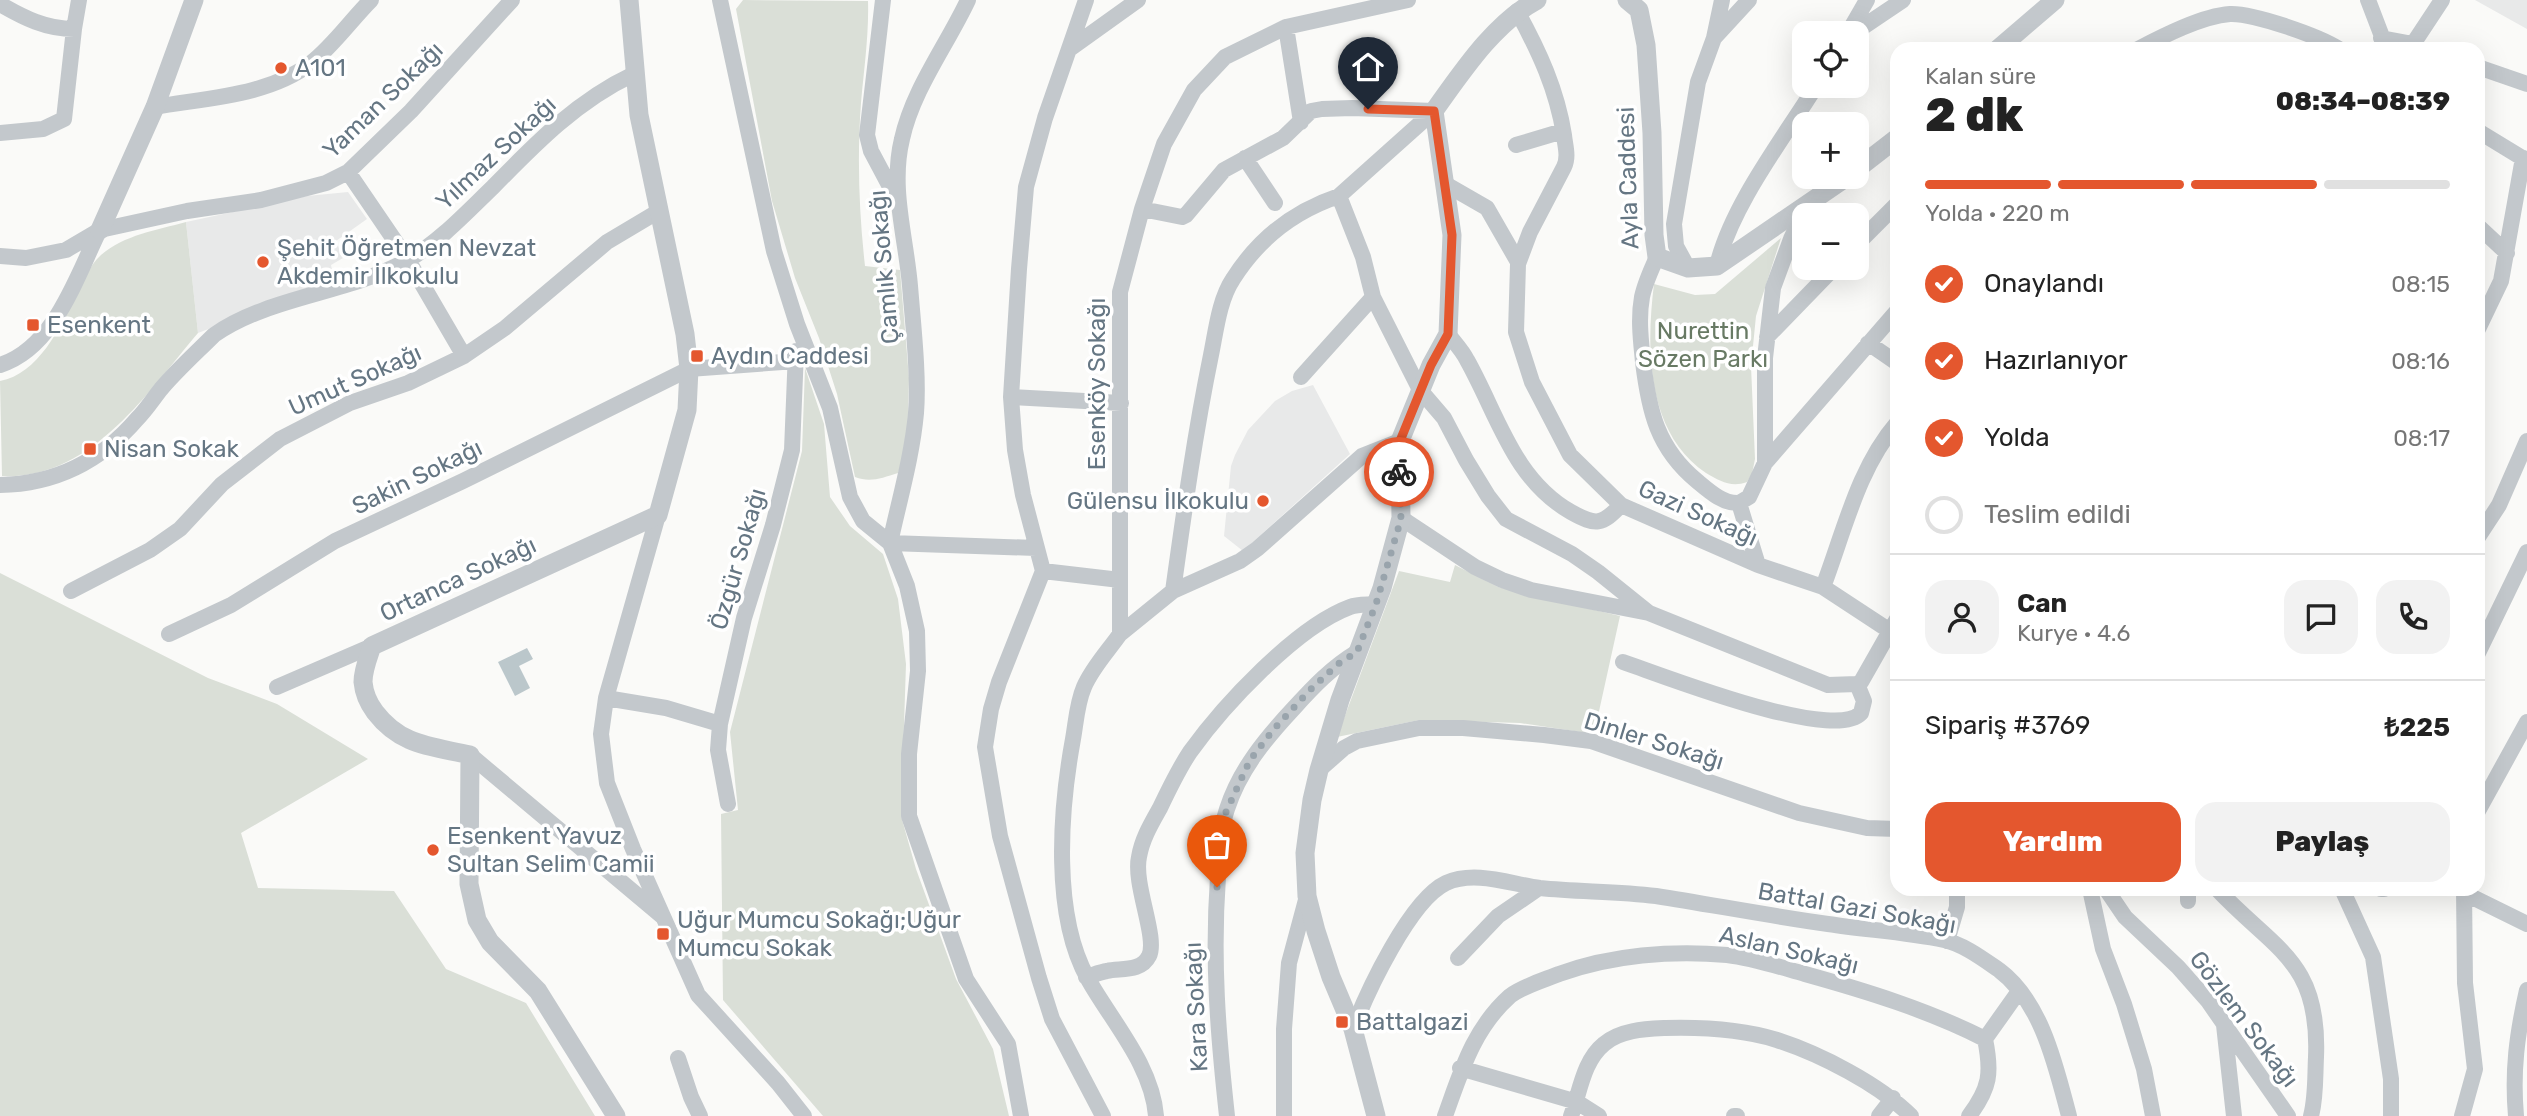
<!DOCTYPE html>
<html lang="tr">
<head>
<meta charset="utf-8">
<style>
  :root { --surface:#fff; --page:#f2f2f2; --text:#222; --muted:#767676; --line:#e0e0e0; --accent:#e4572e }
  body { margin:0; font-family:Rubik,sans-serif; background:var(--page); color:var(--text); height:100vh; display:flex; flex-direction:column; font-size:26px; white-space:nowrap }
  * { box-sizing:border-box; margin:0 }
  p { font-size:23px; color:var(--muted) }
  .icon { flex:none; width:38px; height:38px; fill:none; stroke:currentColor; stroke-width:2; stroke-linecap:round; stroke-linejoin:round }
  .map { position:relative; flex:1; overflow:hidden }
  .details { position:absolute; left:1890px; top:42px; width:595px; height:854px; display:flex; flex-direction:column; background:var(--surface); border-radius:21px; box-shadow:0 7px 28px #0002 }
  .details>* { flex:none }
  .tools { position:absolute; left:1792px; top:21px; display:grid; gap:14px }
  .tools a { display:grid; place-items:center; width:77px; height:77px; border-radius:14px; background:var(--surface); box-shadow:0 7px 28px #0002; font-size:35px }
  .pin { position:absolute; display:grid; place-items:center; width:60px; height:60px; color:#fff; margin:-72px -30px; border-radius:50% 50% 50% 0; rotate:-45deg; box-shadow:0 0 7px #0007 }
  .pin .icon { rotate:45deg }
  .courier { position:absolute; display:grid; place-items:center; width:70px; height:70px; margin:-35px; border:5px solid #e4572e; border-radius:50%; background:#fff; color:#222; box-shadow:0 2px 9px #0007 }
  .summary em { font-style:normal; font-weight:800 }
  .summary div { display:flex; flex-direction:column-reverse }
  .summary { display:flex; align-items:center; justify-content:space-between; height:119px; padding:0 35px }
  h1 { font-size:46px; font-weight:800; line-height:52px }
  .bar { display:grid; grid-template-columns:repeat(4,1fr); gap:10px 7px; align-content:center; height:84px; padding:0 35px }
  .bar i { height:9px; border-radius:5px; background:var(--line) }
  .bar .selected { background:var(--accent) }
  .bar p { grid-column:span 4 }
  .line { display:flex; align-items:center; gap:18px; padding:0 35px; border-top:2px solid var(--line) }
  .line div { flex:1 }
  .round { display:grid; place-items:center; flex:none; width:74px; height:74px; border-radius:21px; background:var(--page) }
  ol { padding:0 35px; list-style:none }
  li { display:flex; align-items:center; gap:21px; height:77px }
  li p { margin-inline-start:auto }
  li .icon { padding:7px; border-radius:50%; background:var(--accent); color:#fff; stroke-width:4 }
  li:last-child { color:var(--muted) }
  li i { width:38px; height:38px; border:4px solid var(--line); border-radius:50% }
  .button { display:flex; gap:14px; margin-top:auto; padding:14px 35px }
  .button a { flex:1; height:80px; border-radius:21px; background:var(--accent); color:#fff; font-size:28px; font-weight:800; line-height:80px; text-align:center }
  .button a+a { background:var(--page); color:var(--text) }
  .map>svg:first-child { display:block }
  .built { fill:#e8e9e9 }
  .green { fill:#dadfd7 }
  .water { fill:#bbc7cb }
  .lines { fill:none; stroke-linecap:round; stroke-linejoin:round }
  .minor { stroke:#c3c8cc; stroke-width:16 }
  .tertiary { stroke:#c3c8cc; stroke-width:19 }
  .done { stroke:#99a4ac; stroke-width:7; stroke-dasharray:0 12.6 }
  .route { stroke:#e4572e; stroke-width:9 }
  .poi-dot { fill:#e4572e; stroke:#fff; stroke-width:2.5 }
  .labels { text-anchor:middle; stroke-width:7; stroke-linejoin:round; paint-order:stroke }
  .poi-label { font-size:24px; fill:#657683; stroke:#fff; text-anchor:start }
  .street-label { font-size:24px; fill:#657683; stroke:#fff }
  .park-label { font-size:24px; fill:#687a64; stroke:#fff }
</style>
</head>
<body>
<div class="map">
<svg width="2527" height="1116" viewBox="0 0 2527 1116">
  <rect width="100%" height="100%" fill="#fafaf8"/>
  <path class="built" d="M2475 0H2527V29Z
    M348 192 367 219 336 241 343 258 331 265 334 281 198 333 186 222 307 196Z
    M1313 385 1350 454 1243 551 1224 536 1231 466 1235 455 1248 430 1275 401 1292 391Z"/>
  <path class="green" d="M743 0 868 1C869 35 864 69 861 103 857 157 859 213 865 266L900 270 909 378 907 446 898 473C882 478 870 483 855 477L837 394 819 338 795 278 772 201 736 9Z
    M186 222 198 333C147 393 91 480 2 476L0 381C38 374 60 328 76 296 83 282 89 266 101 255 124 235 157 230 186 222Z
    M1781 238 1756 316 1751 366 1755 459 1752 474 1747 482C1731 488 1720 481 1706 473 1646 433 1646 348 1654 284L1695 295 1715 294Z
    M805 368 824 424 830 497 850 526 883 554 898 599 906 664 901 816 916 869 956 979 993 1049 1009 1116H823L723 1000 721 814 738 810 730 732 802 451Z
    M1455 565 1498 587 1620 616 1594 734 1520 723 1419 720 1337 737 1399 571 1450 582Z
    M0 573 208 678 277 704 368 759 241 833 258 888 394 891 446 969 526 1003 595 1116H0Z"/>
  <path class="water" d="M527 648 533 659 519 666 530 688 515 696 498 662Z"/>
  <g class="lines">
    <path class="minor" d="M720 0 774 251 797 324 830 408 850 497 863 521 890 543 907 586 917 631 918 671 909 754V816L966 979 1008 1044 1021 1116
      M883 0 867 135 871 151 897 200
      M968 0C947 45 913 89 902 139 890 188 906 237 910 286 913 324 919 376 916 413 912 457 899 501 890 543L1036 548
      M1086 0 1045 118 1026 187 1019 269 1011 397 1015 450 1023 495 1043 571 999 682 991 709 985 747 1000 836 1039 978 1052 1019 1103 1116
      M2368 0 2386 47
      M0 4C24 18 46 29 74 29
      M1517 11C1539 51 1557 90 1564 135 1565 146 1569 156 1564 167L1530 232 1518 264 1516 332 1532 382 1570 455 1621 505 1758 565
      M1286 27 1301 122
      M1848 33 1867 0
      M1854 33 1903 0
      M1714 38 1722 0
      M2381 38 2413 44 2442 0
      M1071 48 1138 0
      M2138 49C2163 36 2202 16 2230 14 2253 13 2319 36 2339 49
      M2478 67 2527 84
      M155 107C205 98 269 96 311 63 333 46 351 20 371 0
      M1434 111 1339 196 1363 257 1373 297 1420 390 1444 418 1466 460 1488 496 1506 519 1572 554 1598 572 1649 613
      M2478 131 2527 161
      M0 133 43 129 64 119 74 29 79 0
      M1516 145 1563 131
      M1245 158 1275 203
      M348 172 408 260 464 356
      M1447 185 1487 208 1518 262
      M1142 209 1164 144 1194 90 1225 57 1286 27 1408 0
      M2478 226 2507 253
      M1857 244 1897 204
      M0 256 26 258 66 250 100 230 187 211 261 200 326 183 348 172 411 111 512 0
      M1657 257C1651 270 1645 283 1642 297 1638 319 1641 341 1643 362 1649 411 1657 448 1697 481 1709 491 1723 504 1739 503L1758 565 1823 587 1890 631 1897 619
      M1717 266C1731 206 1783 139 1816 86
      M1688 268 1676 246 1674 224 1698 82 1714 38 1749 0
      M2478 329 2501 281 2523 158
      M1448 334C1454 342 1462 350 1467 360 1498 415 1513 479 1571 512 1596 526 1602 525 1621 505
      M1767 337 1834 268
      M1868 343 1897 363
      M0 365C54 348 76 278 99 231
      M1301 377 1373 297
      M1011 397 1121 403
      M1765 463 1897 311
      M0 485C55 484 101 461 137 419 146 410 153 399 161 389 177 370 196 353 214 335 270 296 347 294 408 260 440 241 466 213 493 187 536 143 578 100 634 74
      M1739 503 1749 497 1765 463V358L1773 288 1791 239 1807 205
      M658 515 606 698 601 734 607 783 633 849 698 995 778 1083 804 1116
      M1401 518 1475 567 1502 580 1531 590 1649 613 1828 685 1857 684 1861 682 1890 631
      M2478 537 2499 505 2527 441
      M1043 571 1120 580
      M1823 587C1844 532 1858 468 1897 423
      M71 591 150 550 180 529 222 484 280 439 350 403 408 383 464 356 505 328 607 242 659 211
      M1173 591C1184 512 1195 433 1211 355 1216 331 1219 300 1233 279 1259 238 1294 211 1339 196
      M169 634 231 605 335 541 463 481 689 369 796 361
      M1120 634 1173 591 1240 561 1257 549 1362 456 1400 441
      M2478 653 2527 552
      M1623 662C1662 675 1833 743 1861 713L1864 701 1857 684
      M277 687 372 646
      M606 698 666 708 720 724
      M470 755 662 916
      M1319 770 1344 748 1357 741 1419 728H1463L1544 735 1591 741 1799 813 1867 828 1897 829
      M728 804 718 750 720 724 744 618 773 525 792 450 796 351
      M2478 811 2527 722
      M2090 889 2103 949 2124 1004 2144 1069 2153 1116
      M2106 889 2125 917 2178 967 2208 1001 2288 1116
      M2188 889V901
      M2217 889C2274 950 2320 960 2316 1057 2315 1077 2316 1097 2311 1116
      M2342 889 2373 957 2391 1079V1116
      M2381 889H2384
      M2464 893 2527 924
      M1947 941 1957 907V889
      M1458 958 1498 916 1539 888
      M1086 977C1093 975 1100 972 1107 971 1121 968 1141 972 1149 956 1158 938 1133 884 1139 857 1142 839 1151 824 1160 808 1169 789 1178 770 1190 752 1223 706 1296 627 1350 607 1358 604 1368 605 1376 604
      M2224 1025 2234 1116
      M1353 1029C1367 992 1410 900 1446 883 1475 870 1510 884 1540 888 1578 892 1617 891 1656 896 1713 905 1771 916 1828 924 1867 930 1906 932 1944 940 1963 944 1983 959 1999 970 2042 1002 2056 1067 2069 1116
      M678 1058 691 1097 700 1116
      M1460 1068 1577 1102 1599 1116
      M1156 1116C1152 1065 1112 1022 1088 979 1052 915 1060 810 1073 739 1076 722 1077 703 1084 687 1092 668 1108 651 1120 634V292L1142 209 1182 217 1186 215 1224 170 1283 138 1311 111 1322 109 1352 108 1434 111
      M1227 1116C1218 1034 1212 960 1218 877 1219 855 1220 830 1227 809 1240 769 1266 738 1294 708 1313 687 1332 667 1357 652
      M1284 1116V1029L1289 963 1307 896
      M1445 1116C1461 1072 1473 1029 1510 996 1523 986 1544 980 1559 974 1611 955 1672 950 1727 955 1753 958 1780 967 1805 974 1866 991 1928 1010 1985 1039
      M1571 1116C1580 1092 1583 1061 1604 1044 1620 1030 1645 1029 1665 1028 1701 1027 1742 1029 1777 1040 1820 1054 1879 1084 1911 1116
      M1734 1116H1737
      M1879 1116 1893 1098
      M1969 1116C1990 1088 1992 1073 1985 1039L2019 991
      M2462 1116 2475 1069 2465 983 2464 889
      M2516 1116C2512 1071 2517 1034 2527 990"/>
    <path class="tertiary" d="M1627 0 1639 10 1646 45 1652 133 1654 235 1657 257 1688 268 1717 266 1847 177
      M1998 49 2055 0
      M1857 169 1897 138
      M100 230 155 107 194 0
      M616 1116 538 991 490 942 477 920 469 884 470 755C431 746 401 746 375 712 369 704 364 693 363 682 363 670 368 658 372 646L658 515 687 410 689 369 685 334 639 115 629 0
      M1376 1116 1353 1029 1331 977 1316 931 1307 896 1305 853 1312 800 1319 770 1340 700 1382 588 1401 518 1400 441 1431 365 1448 334 1452 235 1434 111C1462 72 1494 23 1537 0"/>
  </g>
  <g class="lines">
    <path class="done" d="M1217 887 1226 812 1250 760 1274 729 1309 691 1338 664 1357 652 1376 604 1401 519 1399 472"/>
    <path class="route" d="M1368 109 1434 111 1452 235 1448 334 1431 365 1400 441 1399 472"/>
  </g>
  <g class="poi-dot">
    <circle cx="281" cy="68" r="7"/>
    <circle cx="263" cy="262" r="7"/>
    <rect x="26" y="318" width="14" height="14" rx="3.5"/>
    <rect x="690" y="349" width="14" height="14" rx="3.5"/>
    <rect x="83" y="442" width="14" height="14" rx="3.5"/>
    <circle cx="1263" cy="501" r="7"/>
    <circle cx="433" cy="850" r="7"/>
    <rect x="656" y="927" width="14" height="14" rx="3.5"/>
    <rect x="1335" y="1015" width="14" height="14" rx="3.5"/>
  </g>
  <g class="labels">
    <g class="poi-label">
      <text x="295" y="76">A101</text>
      <text x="277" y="256">Şehit Öğretmen Nevzat<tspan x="277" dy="28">Akdemir İlkokulu</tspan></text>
      <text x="47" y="333">Esenkent</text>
      <text x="711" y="364">Aydın Caddesi</text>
      <text x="104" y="457">Nisan Sokak</text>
      <text x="1249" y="509" text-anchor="end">Gülensu İlkokulu</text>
      <text x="447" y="844">Esenkent Yavuz<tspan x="447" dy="28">Sultan Selim Camii</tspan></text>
      <text x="677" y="928">Uğur Mumcu Sokağı;Uğur<tspan x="677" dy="28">Mumcu Sokak</tspan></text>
      <text x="1356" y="1030">Battalgazi</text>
    </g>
    <g class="street-label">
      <text transform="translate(383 100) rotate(-44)" y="8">Yaman Sokağı</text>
      <text transform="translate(496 153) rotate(-43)" y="8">Yılmaz Sokağı</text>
      <text transform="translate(1628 178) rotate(-92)" y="8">Ayla Caddesi</text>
      <text transform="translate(884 267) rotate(-95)" y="8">Çamlık Sokağı</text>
      <text transform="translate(355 380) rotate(-24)" y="8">Umut Sokağı</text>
      <text transform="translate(1097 384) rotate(-90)" y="8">Esenköy Sokağı</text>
      <text transform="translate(417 477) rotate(-26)" y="8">Sakin Sokağı</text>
      <text transform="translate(1698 513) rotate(24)" y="8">Gazi Sokağı</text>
      <text transform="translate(738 559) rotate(-74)" y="8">Özgür Sokağı</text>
      <text transform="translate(458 579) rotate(-25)" y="8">Ortanca Sokağı</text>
      <text transform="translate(1654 741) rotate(17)" y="8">Dinler Sokağı</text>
      <text transform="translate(1857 908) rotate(10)" y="8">Battal Gazi Sokağı</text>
      <text transform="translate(1789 950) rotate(13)" y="8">Aslan Sokağı</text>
      <text transform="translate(1196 1007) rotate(-93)" y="8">Kara Sokağı</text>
      <text transform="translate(2244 1019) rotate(53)" y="8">Gözlem Sokağı</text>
    </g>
    <g class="park-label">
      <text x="1703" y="339">Nurettin<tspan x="1703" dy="28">Sözen Parkı</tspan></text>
    </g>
  </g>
</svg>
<div class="tools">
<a><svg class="icon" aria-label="locate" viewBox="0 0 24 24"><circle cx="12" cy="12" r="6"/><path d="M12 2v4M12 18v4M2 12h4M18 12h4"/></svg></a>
<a>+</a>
<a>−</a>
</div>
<div class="pin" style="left:1217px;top:887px;background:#ea580c"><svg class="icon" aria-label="bag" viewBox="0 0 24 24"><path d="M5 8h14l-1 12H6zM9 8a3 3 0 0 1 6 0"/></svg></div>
<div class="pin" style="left:1368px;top:109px;background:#1f2937"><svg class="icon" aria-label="home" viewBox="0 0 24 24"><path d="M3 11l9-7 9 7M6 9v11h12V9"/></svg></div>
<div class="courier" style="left:1399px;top:472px"><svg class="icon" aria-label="bike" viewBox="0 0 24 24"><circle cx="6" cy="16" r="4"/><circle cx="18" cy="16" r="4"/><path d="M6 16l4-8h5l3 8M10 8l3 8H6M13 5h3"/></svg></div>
<section class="details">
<div class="summary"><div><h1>2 dk</h1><p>Kalan süre</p></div><em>08:34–08:39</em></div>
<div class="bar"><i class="selected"></i><i class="selected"></i><i class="selected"></i><i></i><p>Yolda · 220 m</p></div>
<ol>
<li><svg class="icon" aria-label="check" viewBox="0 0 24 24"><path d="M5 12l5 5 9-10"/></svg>Onaylandı<p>08:15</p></li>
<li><svg class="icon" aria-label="check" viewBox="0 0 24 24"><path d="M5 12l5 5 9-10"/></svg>Hazırlanıyor<p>08:16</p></li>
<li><svg class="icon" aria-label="check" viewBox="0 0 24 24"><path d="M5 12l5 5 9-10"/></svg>Yolda<p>08:17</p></li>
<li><i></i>Teslim edildi</li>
</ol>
<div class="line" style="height:126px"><a class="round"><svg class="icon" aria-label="person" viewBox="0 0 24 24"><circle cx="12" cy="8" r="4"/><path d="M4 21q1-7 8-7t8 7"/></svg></a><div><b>Can</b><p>Kurye · 4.6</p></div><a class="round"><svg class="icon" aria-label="chat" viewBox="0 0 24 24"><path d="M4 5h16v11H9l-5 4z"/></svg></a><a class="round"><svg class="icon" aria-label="phone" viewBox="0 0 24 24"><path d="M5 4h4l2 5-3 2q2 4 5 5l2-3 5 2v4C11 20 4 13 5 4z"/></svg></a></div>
<div class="line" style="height:91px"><div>Sipariş #3769</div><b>₺225</b></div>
<div class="button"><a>Yardım</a><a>Paylaş</a></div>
</section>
</div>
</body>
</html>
